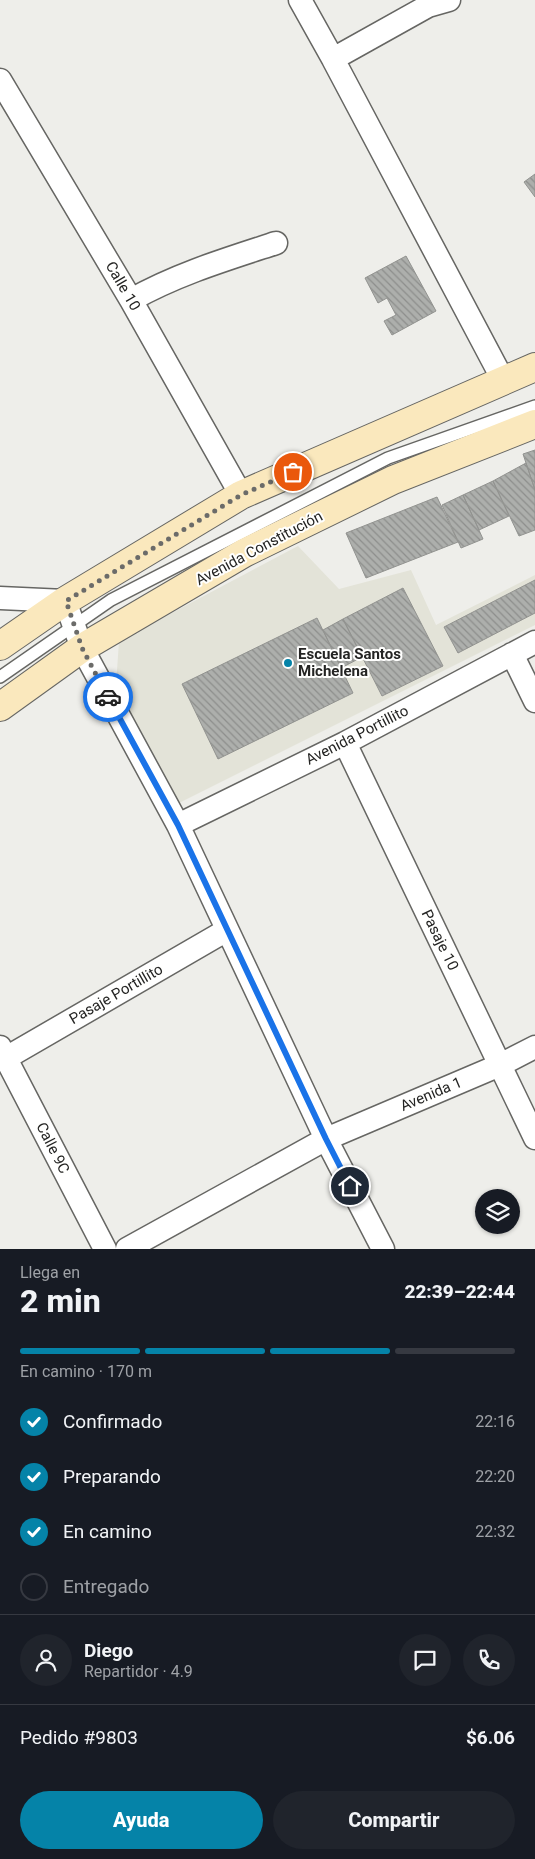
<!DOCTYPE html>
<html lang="es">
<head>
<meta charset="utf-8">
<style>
  :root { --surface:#171b24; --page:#20242c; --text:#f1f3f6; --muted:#9ea1a6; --line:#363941; --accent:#0583a8 }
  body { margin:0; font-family:Roboto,sans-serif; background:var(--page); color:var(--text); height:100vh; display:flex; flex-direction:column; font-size:19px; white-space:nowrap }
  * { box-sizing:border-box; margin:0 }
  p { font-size:16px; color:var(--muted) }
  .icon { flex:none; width:28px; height:28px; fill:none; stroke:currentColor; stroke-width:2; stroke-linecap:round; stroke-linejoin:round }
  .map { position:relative; height:1249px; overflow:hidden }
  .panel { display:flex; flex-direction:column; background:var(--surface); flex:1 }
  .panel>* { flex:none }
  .buttons { position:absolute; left:475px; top:1189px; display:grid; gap:10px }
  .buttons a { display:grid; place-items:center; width:45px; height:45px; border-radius:50%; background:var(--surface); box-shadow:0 1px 4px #0004; font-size:25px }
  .pin { position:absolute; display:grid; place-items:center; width:42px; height:42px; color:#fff; margin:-21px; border:2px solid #fff; border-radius:50%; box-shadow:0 1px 5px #0007 }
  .courier { position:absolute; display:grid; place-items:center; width:50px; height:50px; margin:-25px; border:4px solid #1a73e8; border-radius:50%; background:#fff; color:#222; box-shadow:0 1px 6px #0007 }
  .headline em { font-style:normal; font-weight:800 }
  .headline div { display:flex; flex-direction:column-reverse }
  .headline { display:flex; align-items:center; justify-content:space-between; height:85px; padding:0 20px }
  h1 { font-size:32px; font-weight:800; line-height:38px }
  .bar { display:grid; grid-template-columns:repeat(4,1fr); gap:8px 5px; align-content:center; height:60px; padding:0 20px }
  .bar i { height:6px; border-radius:4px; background:var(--line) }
  .bar .active { background:var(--accent) }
  .bar p { grid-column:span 4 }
  .line { display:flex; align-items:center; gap:12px; padding:0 20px; border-top:1px solid var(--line) }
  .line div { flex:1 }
  .round { display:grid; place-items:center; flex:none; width:52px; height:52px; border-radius:26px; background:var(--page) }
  ol { padding:0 20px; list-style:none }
  li { display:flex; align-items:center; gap:15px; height:55px }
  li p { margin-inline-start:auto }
  li .icon { padding:5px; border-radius:50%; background:var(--accent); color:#fff; stroke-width:4 }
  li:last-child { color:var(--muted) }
  li i { width:28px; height:28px; border:2px solid var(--line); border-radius:50% }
  .action { display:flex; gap:10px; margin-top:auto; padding:10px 20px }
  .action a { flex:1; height:58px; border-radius:30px; background:var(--accent); color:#fff; font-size:20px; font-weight:800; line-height:58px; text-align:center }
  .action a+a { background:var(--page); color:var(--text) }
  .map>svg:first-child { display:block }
  .built { fill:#e3e3d8 }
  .building { fill:url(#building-back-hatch); stroke:#929390 }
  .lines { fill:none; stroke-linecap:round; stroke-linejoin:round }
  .lane-casing { stroke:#666663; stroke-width:14 }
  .street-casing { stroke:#666663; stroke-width:25 }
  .secondary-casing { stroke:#666663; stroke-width:30 }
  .lane { stroke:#fff; stroke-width:11 }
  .street { stroke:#fff; stroke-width:22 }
  .secondary { stroke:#fae8bd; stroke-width:28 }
  .done { stroke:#6b6b69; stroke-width:5; stroke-dasharray:0 9 }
  .route { stroke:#1a73e8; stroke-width:6 }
  .poi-dot { fill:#0583a8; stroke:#fffffe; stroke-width:2 }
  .labels { text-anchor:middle; stroke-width:4; stroke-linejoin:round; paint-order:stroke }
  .street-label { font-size:15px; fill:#242423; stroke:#fffffe }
  .poi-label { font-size:15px; font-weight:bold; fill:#242423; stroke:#fffffe; text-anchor:start }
</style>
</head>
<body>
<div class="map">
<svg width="535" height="1249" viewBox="0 0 535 1249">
  <defs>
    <pattern id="building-back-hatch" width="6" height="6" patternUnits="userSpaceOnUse" patternTransform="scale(1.25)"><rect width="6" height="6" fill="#adafac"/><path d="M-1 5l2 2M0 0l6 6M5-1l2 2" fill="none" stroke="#8d8e8c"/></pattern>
  </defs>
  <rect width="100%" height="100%" fill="#eeeeea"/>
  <path class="built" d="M298 546 339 589 411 570 436 625 535 575V625L177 804 116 685 119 641Z"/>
  <path class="building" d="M535 174V197L524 182Z
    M406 256 436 311 392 335 384 321 396 315 387 298 378 303 365 278Z
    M535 450V490L523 454Z
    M526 463 535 490V530L519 536 493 481Z
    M493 481 509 516 479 530 463 495Z
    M463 495 483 539 461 548 442 505Z
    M437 497 458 542 366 578 346 533Z
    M535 580V613L458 653 444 627Z
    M403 588 443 666 382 696 343 619Z
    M317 618 353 693 218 759 182 684Z
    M343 619 362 657 341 668 323 630Z"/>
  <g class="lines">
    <defs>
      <path id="lane" d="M0 677 111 600 388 458 535 406"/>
      <path id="street" d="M300 0 333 59 503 380
        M333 59 428 6 449 0
        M0 80 131 300 241 495
        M131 300C177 274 227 259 276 243
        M0 598 65 601 82 648 178 825 326 1139 383 1249
        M512 654 535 701
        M345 743 535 1138
        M178 825 345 743 535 642
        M0 1047 105 1249
        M6 1058 227 930
        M127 1249 326 1139 500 1065 535 1047"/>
      <path id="secondary" d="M0 646 65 601 241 495 535 367
        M0 707 82 648 244 553 393 480 535 424"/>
    </defs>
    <use href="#lane" class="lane-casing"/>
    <use href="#street" class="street-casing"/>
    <use href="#secondary" class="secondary-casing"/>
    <use href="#lane" class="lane"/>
    <use href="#street" class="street"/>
    <use href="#secondary" class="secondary"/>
  </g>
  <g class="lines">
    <path class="done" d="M108 697 82 648 66 601 241 495 293 472"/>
    <path class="route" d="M108 697 178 825 326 1139 350 1186"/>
  </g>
  <circle class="poi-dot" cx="288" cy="663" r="5"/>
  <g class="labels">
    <g class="street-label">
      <text transform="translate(123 286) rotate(60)" y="5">Calle 10</text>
      <text transform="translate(259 548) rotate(-28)" y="5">Avenida Constitución</text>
      <text transform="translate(357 735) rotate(-27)" y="5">Avenida Portillito</text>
      <text transform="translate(440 940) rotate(64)" y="5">Pasaje 10</text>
      <text transform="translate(116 994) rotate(-30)" y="5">Pasaje Portillito</text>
      <text transform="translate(431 1094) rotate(-23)" y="5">Avenida 1</text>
      <text transform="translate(53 1148) rotate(63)" y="5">Calle 9C</text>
    </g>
    <g class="poi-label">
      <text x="298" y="659">Escuela Santos<tspan x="298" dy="17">Michelena</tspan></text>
    </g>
  </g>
</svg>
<div class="buttons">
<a><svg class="icon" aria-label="layers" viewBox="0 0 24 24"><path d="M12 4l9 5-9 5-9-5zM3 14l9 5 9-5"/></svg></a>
</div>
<div class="pin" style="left:293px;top:472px;background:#ea580c"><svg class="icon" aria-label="bag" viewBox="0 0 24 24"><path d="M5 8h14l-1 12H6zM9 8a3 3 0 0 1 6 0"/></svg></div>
<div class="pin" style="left:350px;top:1186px;background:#1f2937"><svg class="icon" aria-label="home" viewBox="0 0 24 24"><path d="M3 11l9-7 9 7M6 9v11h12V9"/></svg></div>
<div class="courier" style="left:108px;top:697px"><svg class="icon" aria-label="car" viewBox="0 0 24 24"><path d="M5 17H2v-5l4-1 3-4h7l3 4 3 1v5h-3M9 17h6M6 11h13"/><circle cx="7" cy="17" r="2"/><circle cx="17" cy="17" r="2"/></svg></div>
</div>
<section class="panel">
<div class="headline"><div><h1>2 min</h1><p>Llega en</p></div><em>22:39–22:44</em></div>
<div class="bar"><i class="active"></i><i class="active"></i><i class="active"></i><i></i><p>En camino · 170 m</p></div>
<ol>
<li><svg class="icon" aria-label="check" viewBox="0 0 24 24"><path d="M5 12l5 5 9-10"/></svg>Confirmado<p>22:16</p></li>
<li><svg class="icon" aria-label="check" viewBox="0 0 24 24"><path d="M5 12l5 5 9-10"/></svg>Preparando<p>22:20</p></li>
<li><svg class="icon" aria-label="check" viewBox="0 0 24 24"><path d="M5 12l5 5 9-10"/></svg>En camino<p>22:32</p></li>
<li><i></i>Entregado</li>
</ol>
<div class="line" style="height:90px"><a class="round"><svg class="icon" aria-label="person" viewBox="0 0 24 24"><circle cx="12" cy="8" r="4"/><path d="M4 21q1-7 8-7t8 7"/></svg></a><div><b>Diego</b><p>Repartidor · 4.9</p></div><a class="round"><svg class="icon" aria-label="chat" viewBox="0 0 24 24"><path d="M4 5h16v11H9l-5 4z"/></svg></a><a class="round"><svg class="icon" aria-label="phone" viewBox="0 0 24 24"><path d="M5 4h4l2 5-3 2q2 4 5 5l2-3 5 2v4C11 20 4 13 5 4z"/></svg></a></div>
<div class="line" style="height:65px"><div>Pedido #9803</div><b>$6.06</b></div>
<div class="action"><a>Ayuda</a><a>Compartir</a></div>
</section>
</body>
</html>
